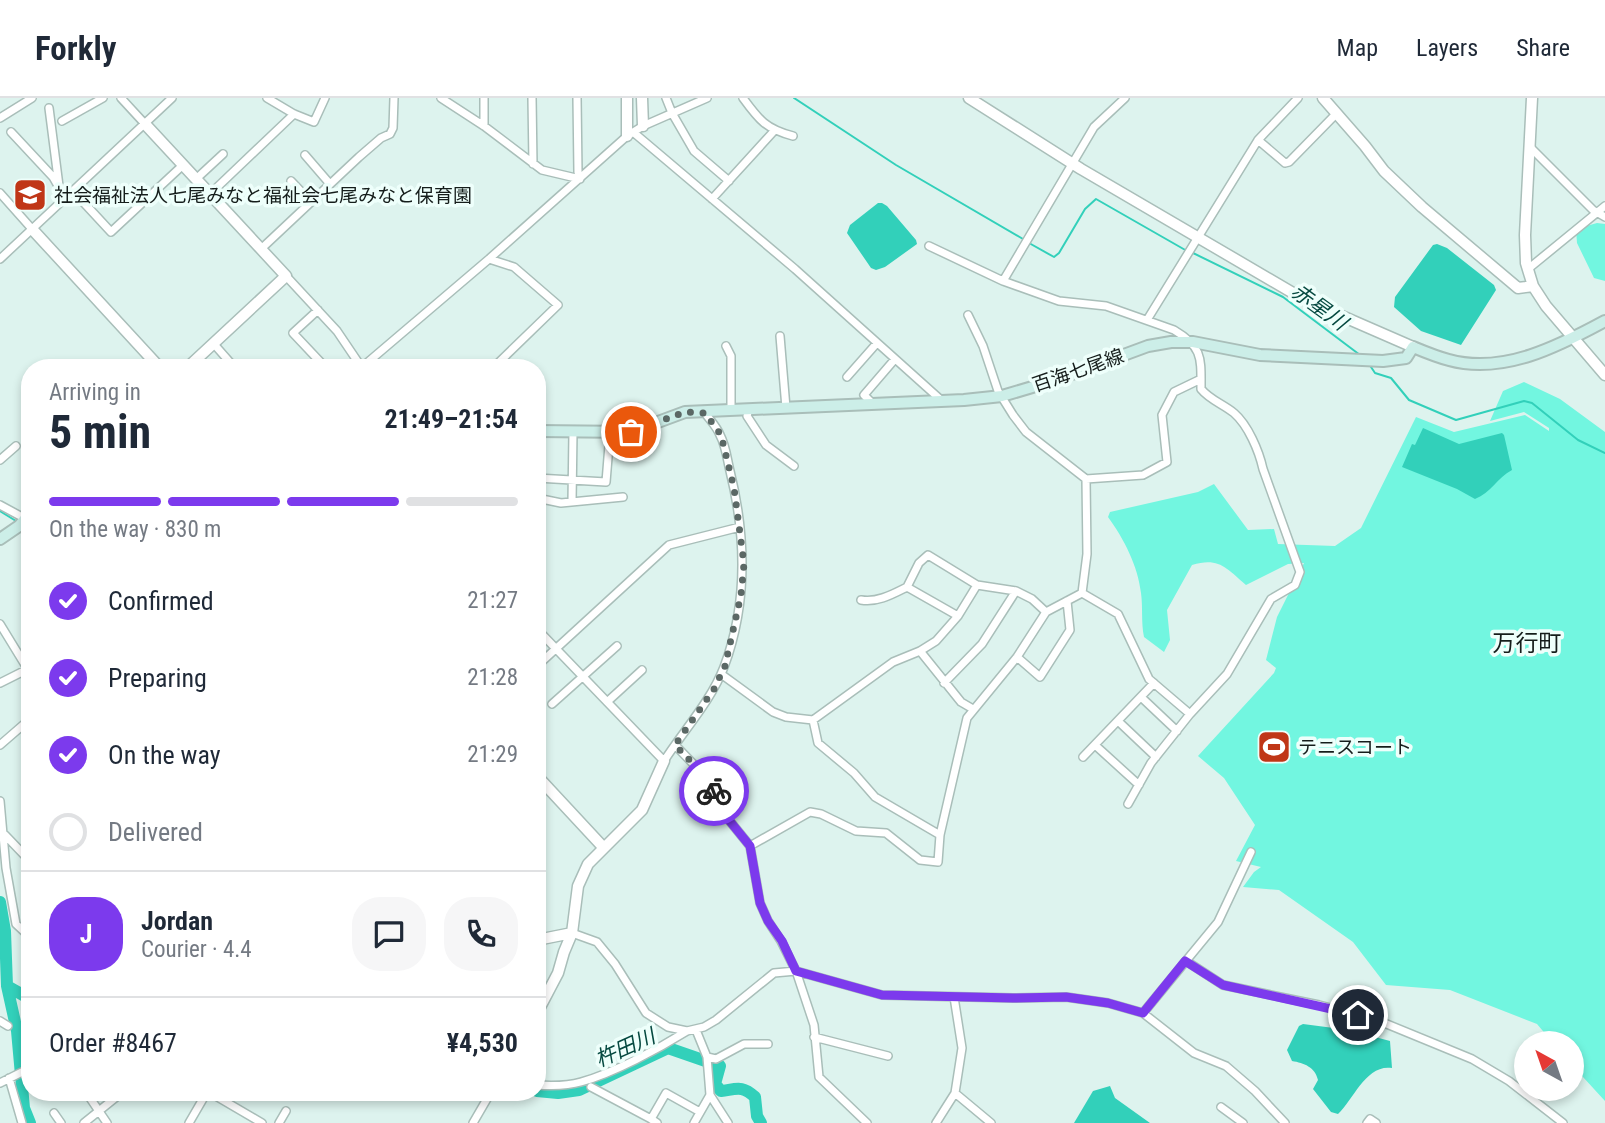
<!DOCTYPE html>
<html lang="en">
<head>
<meta charset="utf-8">
<style>
  :root { --surface:#fff; --page:#f6f6f7; --text:#1f2937; --muted:#747a83; --line:#e0e1e3; --accent:#7c3aed }
  body { margin:0; font-family:"Roboto Condensed","Noto Sans JP",sans-serif; background:var(--page); color:var(--text); height:100vh; display:flex; flex-direction:column; font-size:26px; white-space:nowrap }
  * { box-sizing:border-box; margin:0 }
  p { font-size:23px; color:var(--muted) }
  .icon { flex:none; width:38px; height:38px; fill:none; stroke:currentColor; stroke-width:2; stroke-linecap:round; stroke-linejoin:round }
  .map { position:relative; flex:1; overflow:hidden }
  .sheet { position:absolute; left:21px; top:261px; width:525px; height:742px; display:flex; flex-direction:column; background:var(--surface); border-radius:28px; box-shadow:0 4px 10px #0003 }
  .sheet>* { flex:none }
  .needle { width:46px; rotate:320deg }
  .fabs { position:absolute; left:1514px; top:933px; display:grid; gap:14px }
  .fabs a { display:grid; place-items:center; width:70px; height:70px; border-radius:50%; background:var(--surface); box-shadow:0 4px 10px #0003; font-size:35px }
  .pin { position:absolute; display:grid; place-items:center; width:60px; height:60px; color:#fff; margin:-30px; border:4px solid #fff; border-radius:50%; box-shadow:0 2px 7px #0007 }
  .courier { position:absolute; display:grid; place-items:center; width:70px; height:70px; margin:-35px; border:5px solid #7c3aed; border-radius:50%; background:#fff; color:#222; box-shadow:0 2px 9px #0007 }
  .overview em { font-style:normal; font-weight:700 }
  .overview div { display:flex; flex-direction:column-reverse }
  .overview { display:flex; align-items:center; justify-content:space-between; height:119px; padding:0 28px }
  h1 { font-size:46px; font-weight:700; line-height:52px }
  .bar { display:grid; grid-template-columns:repeat(4,1fr); gap:10px 7px; align-content:center; height:84px; padding:0 28px }
  .bar i { height:9px; border-radius:5px; background:var(--line) }
  .bar .on { background:var(--accent) }
  .bar p { grid-column:span 4 }
  .line { display:flex; align-items:center; gap:18px; padding:0 28px; border-top:2px solid var(--line) }
  .line div { flex:1 }
  .round { display:grid; place-items:center; flex:none; width:74px; height:74px; border-radius:28px; background:var(--page) }
  ol { padding:0 28px; list-style:none }
  li { display:flex; align-items:center; gap:21px; height:77px }
  li p { margin-inline-start:auto }
  li .icon { padding:7px; border-radius:50%; background:var(--accent); color:#fff; stroke-width:4 }
  li:last-child { color:var(--muted) }
  li i { width:38px; height:38px; border:4px solid var(--line); border-radius:50% }
  header { display:flex; align-items:center; gap:42px; box-sizing:border-box; height:98px; padding:0 35px; background:var(--surface); border-bottom:2px solid var(--line) }
  header strong { font-size:33px }
  nav { display:flex; gap:38px; margin-inline-start:auto; font-size:24px }
  .map>svg:first-child { display:block }
  .green { fill:#72f6e0 }
  .water { fill:#32d0ba }
  .lines { fill:none; stroke-linecap:round; stroke-linejoin:round }
  .stream { stroke:#32d0ba; stroke-width:2 }
  .river { stroke:#32d0ba; stroke-width:12 }
  .minor-casing { stroke:#a9beb9; stroke-width:10 }
  .tertiary-casing { stroke:#a9beb9; stroke-width:13 }
  .secondary-casing { stroke:#a9beb9; stroke-width:14 }
  .minor { stroke:#fff; stroke-width:7 }
  .tertiary { stroke:#fff; stroke-width:10 }
  .secondary { stroke:#cceee8; stroke-width:10 }
  .done { stroke:#5b6865; stroke-width:7; stroke-dasharray:0 12.6 }
  .route { stroke:#7c3aed; stroke-width:9 }
  .labels { text-anchor:middle; stroke-width:7; stroke-linejoin:round; paint-order:stroke }
  .poi-label { font-size:19px; fill:#151d1b; stroke:#eefffb; text-anchor:start }
  .street-label { font-size:19px; fill:#151d1b; stroke:#eefffb }
  .water-label { font-size:21px; font-style:italic; fill:#064a41; stroke:#eefffb }
  .quarter-label { font-size:23px; fill:#151d1b; stroke:#eefffb }
</style>
</head>
<body>
<header>
<strong>Forkly</strong>
<nav><a>Map</a><a>Layers</a><a>Share</a></nav>
</header>
<div class="map">
<svg width="1605" height="1025" viewBox="0 0 1605 1025">
  <rect width="100%" height="100%" fill="#ddf3ee"/>
  <path class="green" d="M1597 125 1605 126V183L1594 180 1577 145 1576 131Z
    M1524 284 1560 301 1605 334V1003L1572 967V945H1553L1537 926 1450 892 1386 887 1353 844 1279 792 1243 789 1254 774 1261 769 1236 763 1255 727 1224 680 1198 658 1274 575 1276 570 1266 562 1277 519 1304 465 1288 466 1246 487C1226 470 1219 459 1192 467L1167 512 1170 542 1164 554 1144 539C1141 524 1143 510 1141 495 1138 468 1124 441 1108 419L1110 414 1198 394 1214 386 1248 432 1274 431 1278 446 1335 448 1361 430 1416 319 1454 334 1525 317 1549 333V330L1524 314 1490 323 1503 293Z"/>
  <path class="water" d="M878 105H882L887 108 916 142 917 146 885 169 876 172 871 170 847 135 850 127Z
    M1437 146 1447 150 1494 187 1496 192 1461 247 1421 233 1394 209 1395 199 1433 147Z
    M1423 330 1459 346 1502 335 1504 337 1512 372C1497 380 1491 395 1475 401L1457 391 1402 369 1412 346 1415 347Z
    M1303 926 1349 932 1390 943 1392 970C1366 966 1354 1001 1338 1016L1331 1014 1313 991 1318 982C1315 969 1304 965 1292 963L1287 952 1299 928Z
    M1110 988 1115 1000 1150 1025H1074L1093 993Z"/>
  <g class="lines">
    <path class="stream" d="M794 0 896 67 1023 141
      M1029 145 1054 159 1059 155 1085 111 1096 101 1187 153
      M1193 155 1283 199 1360 257
      M1369 266 1375 275 1391 280 1409 302 1456 322 1524 303 1532 305 1578 342 1605 355
      M0 413 16 423"/>
    <path class="river" d="M0 804 5 833 7 888 17 933 24 1010 30 1025
      M7 888 30 901
      M537 993 558 995 579 992 668 950 720 968 715 986 721 993C737 991 742 987 755 999L757 1018 761 1025"/>
    <defs>
      <path id="minor" d="M121 0 145 26
        M267 0 294 16 314 24 325 0
        M441 0 484 28 542 72 580 81 578 74 577 0
        M532 0 533 66
        M666 0 672 15 694 53 729 83
        M743 0C759 22 766 31 793 38
        M1298 0 1258 42 1285 65 1289 64 1336 16
        M49 10 59 88
        M0 20 32 0
        M62 23 103 0
        M484 28V0
        M11 34 53 79 65 100
        M633 34 795 171 941 302
        M1530 49 1593 112 1605 119
        M305 57 330 86
        M196 81 223 56
        M291 83 311 104
        M73 93 111 134 183 67
        M0 95 32 131
        M210 96 294 16
        M712 101 774 33
        M929 148 1003 183 1059 203 1106 208 1174 232C1203 249 1201 260 1201 291 1210 302 1223 306 1234 315 1248 327 1259 353 1263 371L1300 474 1295 487 1271 501 1227 576 1190 616 1151 665 1128 706
        M261 151 359 59 381 40 390 36 393 30 394 0
        M0 161 172 0
        M489 161 514 169 558 207 493 270
        M1528 171 1605 108
        M286 178 337 233 362 270
        M1003 183 1094 29 1125 0
        M318 212 293 235 326 270
        M968 217 983 248 998 293 1013 317 1026 334 1086 381 1087 456 1082 495
        M1147 222 1258 42
        M780 238 786 310
        M213 245 235 270
        M726 248 731 258V312
        M361 270 489 161 627 38 643 28 707 0
        M847 279 877 245
        M873 306 864 297 895 261
        M749 311 747 318 766 347 794 368
        M0 362 16 348
        M537 364 539 333
        M537 380 606 384 610 335
        M1086 381 1143 377 1167 364 1162 317 1174 294 1201 281
        M537 400 561 405 623 399
        M572 404 573 334
        M0 407 24 420
        M19 428 30 432
        M861 502C877 505 893 496 907 489
        M958 518 907 489 919 465 928 457 977 487 1016 493 1032 501 1046 514
        M0 526 30 575
        M537 531 664 663C684 632 711 603 724 569 748 505 746 438 730 373 727 361 726 348 720 337 717 329 710 322 705 315
        M920 553 961 604 973 611
        M1017 559 1040 579 1070 532 1067 503
        M537 568 669 447 740 429
        M721 576 773 614 786 619 813 622 893 564 920 553 936 543 958 518 977 487
        M0 585 30 570
        M944 585 982 546 1016 493
        M1141 599 1177 633
        M607 604 642 572
        M552 606 617 548
        M813 622 818 645 854 675 875 699 940 737
        M1118 623 1156 659
        M0 647 30 621
        M675 647 705 678 724 716 750 748 760 805 768 823 781 843 796 873 814 927 819 979 867 1025
        M1095 647 1139 687
        M1083 659 1154 585
        M0 703 6 770 16 826 30 839
        M5 737 30 763
        M750 748 810 714 821 716 856 733 886 735 920 762 938 764 940 737 967 620 1017 559 1046 514 1082 495 1118 516 1149 581 1190 616
        M572 835 597 844 615 866 646 915 668 929 687 933 704 929 716 922 774 875 796 873 882 897 1013 900 1066 899 1108 905 1143 915 1194 955 1226 968 1255 993 1285 1025
        M1186 863 1223 887 1319 907 1377 922 1472 961 1509 983 1563 1025
        M1143 915 1218 824 1251 754
        M0 923 8 928
        M696 932 707 959 710 997 728 1025
        M814 939 888 958
        M707 959 716 961 744 946H768
        M9 980 22 1025
        M0 985 28 971
        M537 987C552 988 567 988 581 984 614 975 658 951 687 933
        M591 989 651 1021
        M86 994 107 1025
        M209 994 262 1025
        M955 995 991 1025
        M1221 1009 1243 1025
        M54 1015 61 1025
        M84 1025 120 996
        M189 1025 207 994
        M279 1025 286 1013
        M473 1025 491 994
        M657 1025 651 1021 666 995 700 1014
        M694 1025 710 997
        M936 1025 955 995 962 950 954 899
        M1367 1025 1370 1021 1376 1025"/>
      <path id="tertiary" d="M627 0V38
        M642 0 643 28
        M969 0 1081 71 1305 202 1413 249
        M1323 0 1365 48 1384 73 1422 109 1518 190 1533 188
        M1532 0 1525 137 1526 165 1533 188 1546 208 1605 277
        M145 26 286 178 187 270
        M32 131 160 270
        M537 678 603 749
        M537 842 572 835
        M537 915 558 875 564 854 572 835 578 788 588 766 642 712 664 663
        M28 971H30"/>
      <path id="secondary" d="M537 333 631 334 685 314 964 302 1002 298 1056 282 1148 248 1171 244H1193L1260 257 1383 263 1406 260 1413 249C1425 254 1437 259 1449 262 1503 277 1559 248 1605 223
        M0 441 19 428 30 415"/>
    </defs>
    <use href="#minor" class="minor-casing"/>
    <use href="#tertiary" class="tertiary-casing"/>
    <use href="#secondary" class="secondary-casing"/>
    <use href="#minor" class="minor"/>
    <use href="#tertiary" class="tertiary"/>
    <use href="#secondary" class="secondary"/>
  </g>
  <g class="lines">
    <path class="done" d="M631 334 685 314 705 315 721 337 734 390 744 466 741 497 725 568 714 591 675 647 705 678 714 693"/>
    <path class="route" d="M714 693 724 716 750 748 760 805 768 823 782 843 796 873 882 897 1013 900 1066 899 1108 905 1143 915 1185 863 1223 887 1358 917"/>
  </g>
  <defs>
    <symbol id="school-square" viewBox="-11 -11 22 22"><rect x="-9" y="-9" width="18" height="18" rx="4" fill="#c03617" stroke="#eefffb"/><path d="M0-5L7-2L0 1L-7-2ZM-4 1L0 2.5L4 1V4Q0 6-4 4Z" fill="#fff"/></symbol>
    <symbol id="stadium-square" viewBox="-11 -11 22 22"><rect x="-9" y="-9" width="18" height="18" rx="4" fill="#c03617" stroke="#eefffb"/><path d="M0-5a6.5 5 0 1 0 0 10a6.5 5 0 1 0 0-10ZM-3.5-1.8h7v3.6h-7Z" fill="#fff"/></symbol>
  </defs>
  <g fill-rule="evenodd">
    <use href="#school-square" x="11" y="78" width="38" height="38"/>
    <use href="#stadium-square" x="1255" y="630" width="38" height="38"/>
  </g>
  <g class="labels">
    <g class="poi-label">
      <text x="54" y="104">社会福祉法人七尾みなと福祉会七尾みなと保育園</text>
      <text x="1298" y="656">テニスコート</text>
    </g>
    <g class="street-label">
      <text transform="translate(1078 272) rotate(-19)" y="7">百海七尾線</text>
    </g>
    <g class="water-label">
      <text transform="translate(1319 209) rotate(36)" y="7">赤星川</text>
      <text transform="translate(625 950) rotate(-24)" y="7">杵田川</text>
    </g>
    <g class="quarter-label">
      <text x="1527" y="553">万行町</text>
    </g>
  </g>
</svg>
<div class="fabs">
<a><svg class="needle" viewBox="-14 -14 28 28"><path d="M0-13l5 13h-10z" fill="#e53935"/><path d="M0 13l5-13h-10z" fill="#747a83"/></svg></a>
</div>
<div class="pin" style="left:631px;top:334px;background:#ea580c"><svg class="icon" aria-label="bag" viewBox="0 0 24 24"><path d="M5 8h14l-1 12H6zM9 8a3 3 0 0 1 6 0"/></svg></div>
<div class="pin" style="left:1358px;top:917px;background:#1f2937"><svg class="icon" aria-label="home" viewBox="0 0 24 24"><path d="M3 11l9-7 9 7M6 9v11h12V9"/></svg></div>
<div class="courier" style="left:714px;top:693px"><svg class="icon" aria-label="bike" viewBox="0 0 24 24"><circle cx="6" cy="16" r="4"/><circle cx="18" cy="16" r="4"/><path d="M6 16l4-8h5l3 8M10 8l3 8H6M13 5h3"/></svg></div>
<section class="sheet">
<div class="overview"><div><h1>5 min</h1><p>Arriving in</p></div><em>21:49–21:54</em></div>
<div class="bar"><i class="on"></i><i class="on"></i><i class="on"></i><i></i><p>On the way · 830 m</p></div>
<ol>
<li><svg class="icon" aria-label="check" viewBox="0 0 24 24"><path d="M5 12l5 5 9-10"/></svg>Confirmed<p>21:27</p></li>
<li><svg class="icon" aria-label="check" viewBox="0 0 24 24"><path d="M5 12l5 5 9-10"/></svg>Preparing<p>21:28</p></li>
<li><svg class="icon" aria-label="check" viewBox="0 0 24 24"><path d="M5 12l5 5 9-10"/></svg>On the way<p>21:29</p></li>
<li><i></i>Delivered</li>
</ol>
<div class="line" style="height:126px"><b class="round" style="background:var(--accent);color:#fff">J</b><div><b>Jordan</b><p>Courier · 4.4</p></div><a class="round"><svg class="icon" aria-label="chat" viewBox="0 0 24 24"><path d="M4 5h16v11H9l-5 4z"/></svg></a><a class="round"><svg class="icon" aria-label="phone" viewBox="0 0 24 24"><path d="M5 4h4l2 5-3 2q2 4 5 5l2-3 5 2v4C11 20 4 13 5 4z"/></svg></a></div>
<div class="line" style="height:91px"><div>Order #8467</div><b>¥4,530</b></div>
</section>
</div>
</body>
</html>
